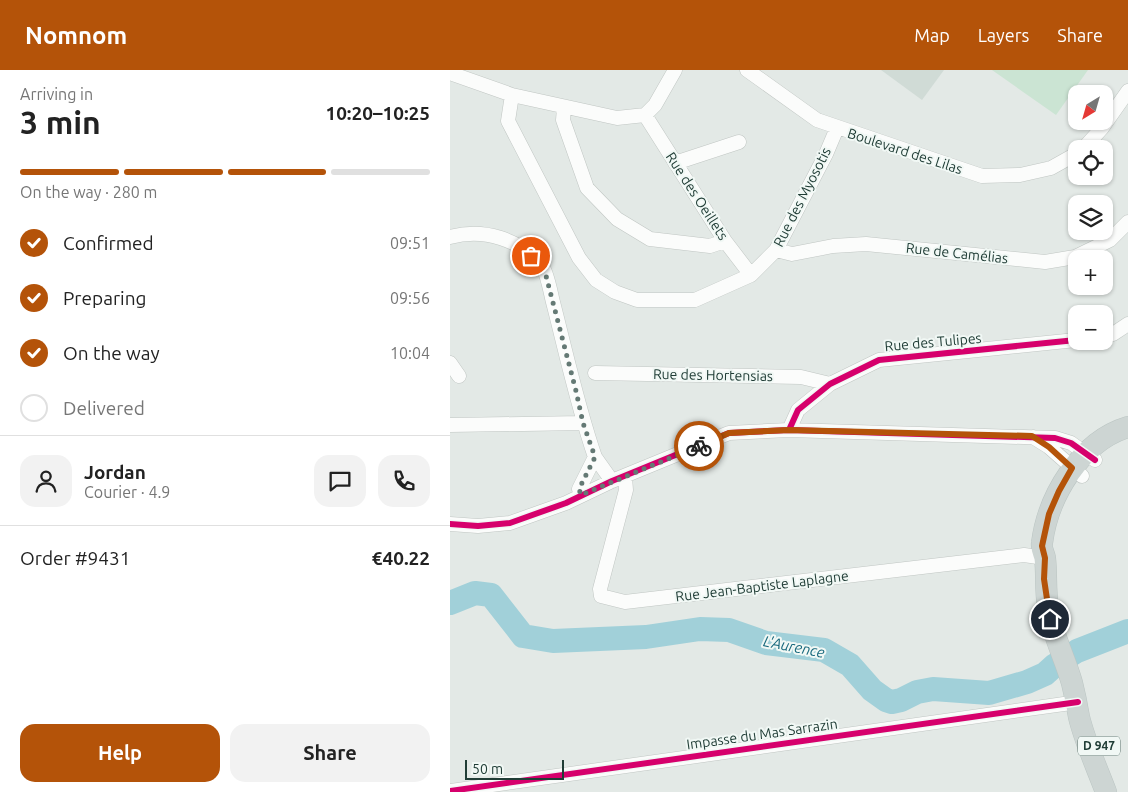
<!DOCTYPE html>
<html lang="en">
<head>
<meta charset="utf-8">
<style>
  :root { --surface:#fff; --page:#f2f2f2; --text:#222; --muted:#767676; --line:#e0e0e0; --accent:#b45309 }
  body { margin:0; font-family:Ubuntu,sans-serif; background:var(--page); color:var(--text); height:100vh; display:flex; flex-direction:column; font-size:19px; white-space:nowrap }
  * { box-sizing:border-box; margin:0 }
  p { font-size:16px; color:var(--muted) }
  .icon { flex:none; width:28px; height:28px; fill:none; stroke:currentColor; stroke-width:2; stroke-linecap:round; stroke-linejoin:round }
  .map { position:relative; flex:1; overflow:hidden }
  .drawer { display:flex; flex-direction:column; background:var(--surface); width:450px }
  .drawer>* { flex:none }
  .needle { width:32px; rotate:217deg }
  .fabs { position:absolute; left:618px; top:15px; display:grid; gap:10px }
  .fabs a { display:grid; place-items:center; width:45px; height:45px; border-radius:10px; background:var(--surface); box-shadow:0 1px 4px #0004; font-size:25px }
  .scale { position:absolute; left:15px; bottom:12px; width:99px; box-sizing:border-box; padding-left:5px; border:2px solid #203d36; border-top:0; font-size:14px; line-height:18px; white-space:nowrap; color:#203d36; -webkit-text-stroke:4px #f1f8f5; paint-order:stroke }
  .pin { position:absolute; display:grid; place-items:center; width:42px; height:42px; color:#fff; margin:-21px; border:2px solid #fff; border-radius:50%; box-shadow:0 1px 5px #0007 }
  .courier { position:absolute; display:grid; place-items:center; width:50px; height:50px; margin:-25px; border:4px solid #b45309; border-radius:50%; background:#fff; color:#222; box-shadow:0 1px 6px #0007 }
  .headline em { font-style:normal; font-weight:700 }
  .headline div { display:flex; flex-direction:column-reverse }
  .headline { display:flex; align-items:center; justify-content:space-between; height:85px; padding:0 20px }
  h1 { font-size:32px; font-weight:700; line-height:38px }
  .bar { display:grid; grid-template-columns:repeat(4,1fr); gap:8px 5px; align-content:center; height:60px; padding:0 20px }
  .bar i { height:6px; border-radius:4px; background:var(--line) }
  .bar .current { background:var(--accent) }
  .bar p { grid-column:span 4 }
  .line { display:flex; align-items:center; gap:12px; padding:0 20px; border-top:1px solid var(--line) }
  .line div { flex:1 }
  .round { display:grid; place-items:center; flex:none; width:52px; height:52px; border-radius:15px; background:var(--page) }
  ol { padding:0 20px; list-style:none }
  li { display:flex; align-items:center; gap:15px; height:55px }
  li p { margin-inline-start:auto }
  li .icon { padding:5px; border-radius:50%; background:var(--accent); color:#fff; stroke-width:4 }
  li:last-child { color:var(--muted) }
  li i { width:28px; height:28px; border:2px solid var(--line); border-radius:50% }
  .button { display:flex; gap:10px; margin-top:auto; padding:10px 20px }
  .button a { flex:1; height:58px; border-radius:15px; background:var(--accent); color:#fff; font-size:20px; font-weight:700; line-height:58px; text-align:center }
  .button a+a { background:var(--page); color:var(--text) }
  header { display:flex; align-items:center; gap:30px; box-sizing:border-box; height:70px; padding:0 25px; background:var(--accent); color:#fff }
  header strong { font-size:24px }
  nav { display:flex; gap:28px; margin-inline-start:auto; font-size:18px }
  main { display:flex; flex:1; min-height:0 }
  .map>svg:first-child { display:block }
  .built { fill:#d0dbd6 }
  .green { fill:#cbe4d3 }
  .water { fill:#a1d0d9 }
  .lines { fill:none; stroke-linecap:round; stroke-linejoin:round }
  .river { stroke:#a1d0d9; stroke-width:24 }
  .street-casing { stroke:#c0c6c3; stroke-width:15 }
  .primary-casing { stroke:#bbc5c3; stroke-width:22 }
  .street { stroke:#fbfcfb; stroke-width:14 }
  .primary { stroke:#cdd5d3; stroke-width:21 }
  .cycleway-casing { stroke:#f1f8f5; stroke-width:9 }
  .cycleway { stroke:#d6006c; stroke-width:6 }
  .done { stroke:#647974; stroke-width:5; stroke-dasharray:0 9 }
  .route { stroke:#b45309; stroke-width:6 }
  .labels { text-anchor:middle; stroke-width:4; stroke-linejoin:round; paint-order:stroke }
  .shield { fill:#f1f8f5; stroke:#5f756f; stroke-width:1 }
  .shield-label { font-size:12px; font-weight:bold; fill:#203d36 }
  .street-label { font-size:14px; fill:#203d36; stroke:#f1f8f5 }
  .water-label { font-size:15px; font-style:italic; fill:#17687c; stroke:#f1f8f5 }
</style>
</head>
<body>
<header>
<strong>Nomnom</strong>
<nav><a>Map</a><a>Layers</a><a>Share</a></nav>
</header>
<main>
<section class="drawer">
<div class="headline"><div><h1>3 min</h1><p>Arriving in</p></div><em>10:20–10:25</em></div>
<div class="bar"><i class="current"></i><i class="current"></i><i class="current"></i><i></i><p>On the way · 280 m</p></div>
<ol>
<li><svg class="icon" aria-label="check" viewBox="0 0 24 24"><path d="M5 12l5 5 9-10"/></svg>Confirmed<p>09:51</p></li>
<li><svg class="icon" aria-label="check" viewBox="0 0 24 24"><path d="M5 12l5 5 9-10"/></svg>Preparing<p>09:56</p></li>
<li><svg class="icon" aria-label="check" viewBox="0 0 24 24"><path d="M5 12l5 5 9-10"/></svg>On the way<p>10:04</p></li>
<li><i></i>Delivered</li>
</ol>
<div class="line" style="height:90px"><a class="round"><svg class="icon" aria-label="person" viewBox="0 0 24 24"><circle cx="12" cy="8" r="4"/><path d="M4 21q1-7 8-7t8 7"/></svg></a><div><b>Jordan</b><p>Courier · 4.9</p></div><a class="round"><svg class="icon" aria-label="chat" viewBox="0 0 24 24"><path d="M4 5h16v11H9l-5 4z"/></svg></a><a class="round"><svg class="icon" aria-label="phone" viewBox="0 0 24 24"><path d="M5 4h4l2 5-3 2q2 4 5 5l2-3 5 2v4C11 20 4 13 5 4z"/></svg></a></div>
<div class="line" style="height:65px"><div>Order #9431</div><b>€40.22</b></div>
<div class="button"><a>Help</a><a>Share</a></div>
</section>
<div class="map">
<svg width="678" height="722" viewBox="0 0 678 722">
  <rect width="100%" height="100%" fill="#e3e9e6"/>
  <path class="built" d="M431 0H494L472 30Z"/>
  <path class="green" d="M542 0H638L606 45Z"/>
  <path class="water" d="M25 523 41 525 68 562 80 568 103 571 196 567 250 559 279 560 316 573 374 580 400 595 422 620 436 630 442 631 451 630 467 622 483 619 539 623 595 604 605 595 608 603C583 615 564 625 535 628 518 629 496 623 477 625 469 626 463 631 455 634 446 637 438 636 428 636L397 599 374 583 320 579 282 564 264 563 196 574 94 577 70 571 47 546 36 529 32 528 0 538V533Z
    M678 561V569L628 589 625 582 627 581Z"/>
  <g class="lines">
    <path class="river" d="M0 533 25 523 41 525 73 566 103 571 196 567 250 559 279 560 316 573 374 580 400 595 422 620 436 630 442 632 451 630 467 622 483 619 539 623 577 612 595 604 605 595 627 581 678 561"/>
    <defs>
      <path id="street" d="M297 0 367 50 532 106 570 105 601 98 626 84
        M0 3 62 25 167 48 195 45 205 35 225 0
        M62 25 58 51 129 188 146 210 165 222 187 230H245L301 205 326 180 376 84 387 58
        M114 38 113 50 137 118 167 149 200 169 260 176 275 171
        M195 45 275 171 301 205
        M633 79 652 58 678 21
        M225 93 289 72
        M0 167C34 158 70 169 92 196 98 204 101 226 104 236 117 287 128 338 145 387
        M326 180 342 184 383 176 416 174 595 192 625 187 660 170 678 152
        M654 265 663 264 678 254
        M0 293 9 306
        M145 303 351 307 380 314
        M0 355 133 353
        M339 360 348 340 380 314 429 290 626 270
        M583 367 599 377 632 406
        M175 407 176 420 150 519 151 526 175 532 574 485 595 488
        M131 425 129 419 145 387 162 411
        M0 454 28 456 60 453 116 433 162 411 279 363 339 360 605 368 621 373 645 390
        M0 721 628 632"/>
      <path id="primary" d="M656 722C647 698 635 672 629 647 627 635 625 625 622 613 615 588 602 564 598 537 595 520 597 504 595 488 594 483 591 479 592 473 598 426 631 371 678 357"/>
    </defs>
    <use href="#street" class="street-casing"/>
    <use href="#primary" class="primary-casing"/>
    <use href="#street" class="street"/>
    <use href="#primary" class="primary"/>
    <defs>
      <path id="cycleway" d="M339 360 348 340 380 314 429 290 626 270
        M0 454 28 456 60 453 116 433 162 411 279 363 339 360 605 368 621 373 645 390
        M0 721 628 632"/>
    </defs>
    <use href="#cycleway" class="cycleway-casing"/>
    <use href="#cycleway" class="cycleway"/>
  </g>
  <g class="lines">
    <path class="done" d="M81 186 94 198 126 321 133 353 145 387 129 419 131 425 249 376"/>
    <path class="route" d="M249 376 279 363 339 360 582 366 599 377 622 398 609 421 599 444 592 476 595 488 594 509 600 549"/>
  </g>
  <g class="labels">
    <rect class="shield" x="628" y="666.5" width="42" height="19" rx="4"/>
    <g class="shield-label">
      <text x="649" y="680">D 947</text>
    </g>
    <g class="street-label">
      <text transform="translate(455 81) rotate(18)" y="5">Boulevard des Lilas</text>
      <text transform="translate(247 126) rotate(57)" y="5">Rue des Oeillets</text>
      <text transform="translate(352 127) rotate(-63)" y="5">Rue des Myosotis</text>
      <text transform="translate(507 183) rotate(6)" y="5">Rue de Camélias</text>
      <text transform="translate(483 272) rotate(-5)" y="5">Rue des Tulipes</text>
      <text transform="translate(263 305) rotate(1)" y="5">Rue des Hortensias</text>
      <text transform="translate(312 516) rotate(-7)" y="5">Rue Jean-Baptiste Laplagne</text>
      <text transform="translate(312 664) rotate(-8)" y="5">Impasse du Mas Sarrazin</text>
    </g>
    <g class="water-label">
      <text transform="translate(344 577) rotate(11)" y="5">L'Aurence</text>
    </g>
  </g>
</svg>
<div class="fabs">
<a><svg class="needle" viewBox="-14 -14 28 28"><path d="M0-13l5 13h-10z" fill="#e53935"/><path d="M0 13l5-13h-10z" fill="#767676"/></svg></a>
<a><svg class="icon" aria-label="locate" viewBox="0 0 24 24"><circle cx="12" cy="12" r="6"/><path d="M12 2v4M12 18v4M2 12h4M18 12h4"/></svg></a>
<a><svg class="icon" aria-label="layers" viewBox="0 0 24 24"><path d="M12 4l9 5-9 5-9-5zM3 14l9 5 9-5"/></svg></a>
<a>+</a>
<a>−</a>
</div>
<div class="scale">50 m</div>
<div class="pin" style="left:81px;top:186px;background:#ea580c"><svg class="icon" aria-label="bag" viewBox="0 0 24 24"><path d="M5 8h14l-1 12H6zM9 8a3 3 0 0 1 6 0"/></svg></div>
<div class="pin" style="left:600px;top:549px;background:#1f2937"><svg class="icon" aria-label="home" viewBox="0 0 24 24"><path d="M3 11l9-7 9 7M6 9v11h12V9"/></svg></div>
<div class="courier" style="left:249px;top:376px"><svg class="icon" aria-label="bike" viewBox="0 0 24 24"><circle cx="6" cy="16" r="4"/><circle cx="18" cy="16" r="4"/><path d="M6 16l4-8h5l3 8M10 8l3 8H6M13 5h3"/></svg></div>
</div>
</main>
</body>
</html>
